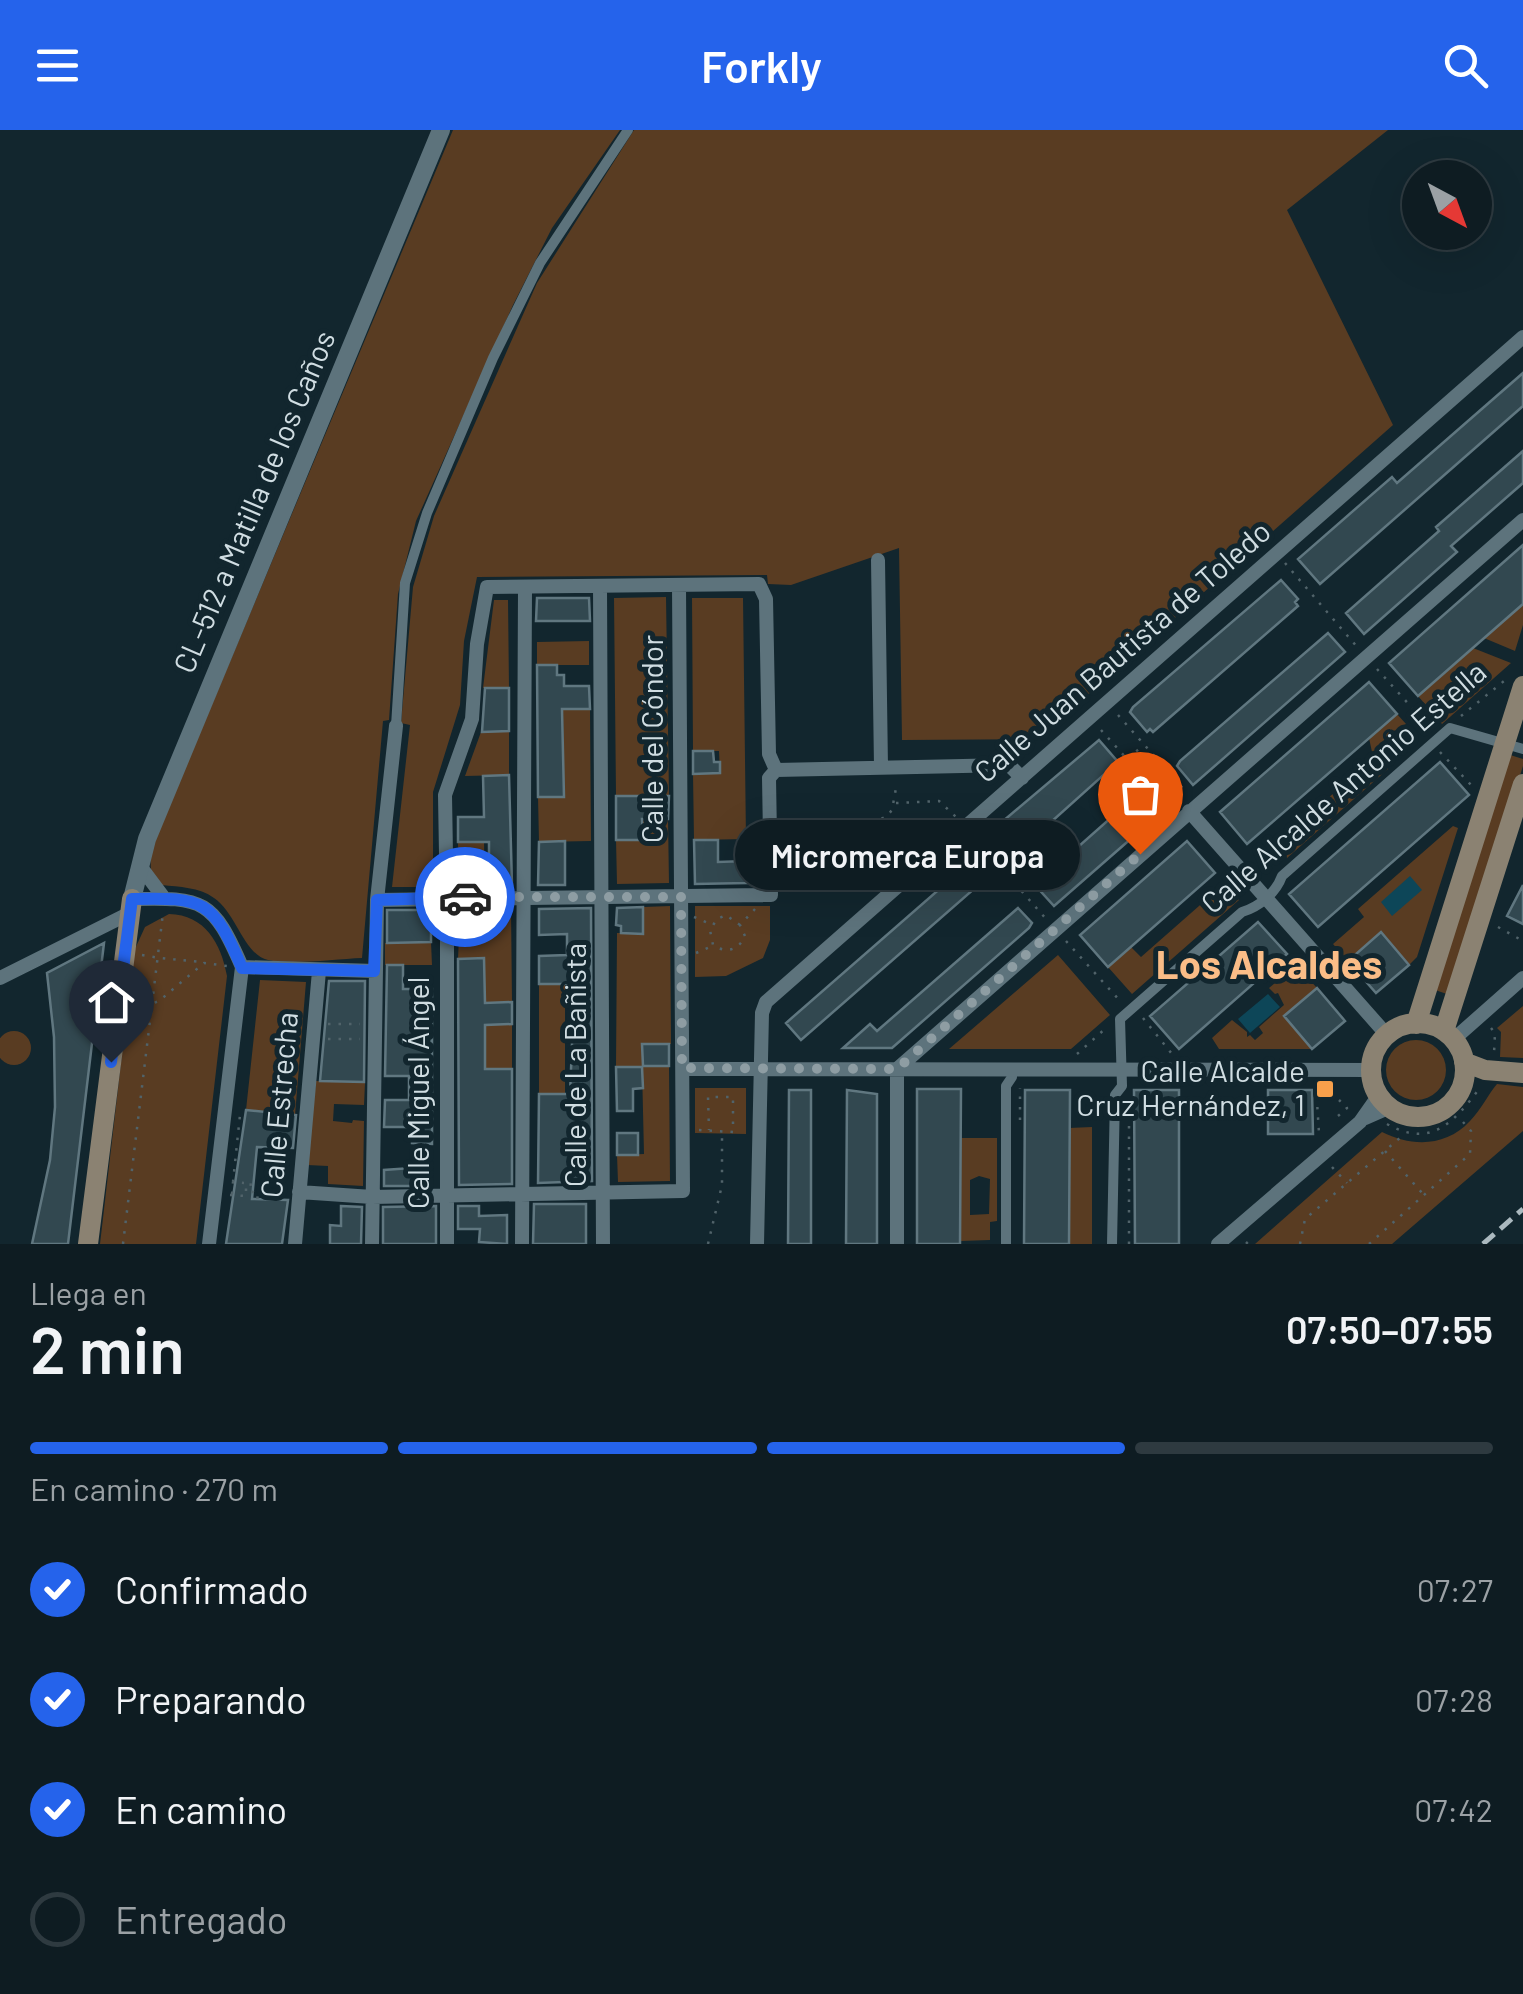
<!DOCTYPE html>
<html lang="es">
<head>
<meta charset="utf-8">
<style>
  :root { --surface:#0e1c22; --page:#1c292f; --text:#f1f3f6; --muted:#9ba1a5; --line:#2e3a40; --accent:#2563eb }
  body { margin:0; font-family:Barlow,sans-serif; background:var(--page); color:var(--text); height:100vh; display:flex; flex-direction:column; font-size:38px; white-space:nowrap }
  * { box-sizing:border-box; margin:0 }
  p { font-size:32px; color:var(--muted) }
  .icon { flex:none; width:55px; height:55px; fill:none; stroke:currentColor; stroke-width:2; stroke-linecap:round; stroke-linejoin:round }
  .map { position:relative; height:1114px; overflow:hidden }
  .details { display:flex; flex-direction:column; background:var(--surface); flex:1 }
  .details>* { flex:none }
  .needle { width:65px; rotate:139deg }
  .fabs { position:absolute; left:1402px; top:30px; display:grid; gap:20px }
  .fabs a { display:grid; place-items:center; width:90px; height:90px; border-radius:50%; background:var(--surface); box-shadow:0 10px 40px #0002,0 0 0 2px var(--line); font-size:50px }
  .pin { position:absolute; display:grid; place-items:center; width:85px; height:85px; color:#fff; margin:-102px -42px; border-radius:50% 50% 50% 0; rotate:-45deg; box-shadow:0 0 10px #0007 }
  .pin .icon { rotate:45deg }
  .courier { position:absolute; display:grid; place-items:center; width:100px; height:100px; margin:-50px; border:8px solid #2563eb; border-radius:50%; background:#fff; color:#222; box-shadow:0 2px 12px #0007 }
  .bubble { position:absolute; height:70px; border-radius:35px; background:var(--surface); box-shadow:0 10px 40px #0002,0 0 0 2px var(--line); font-size:32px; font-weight:600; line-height:70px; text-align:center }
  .head em { font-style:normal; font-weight:600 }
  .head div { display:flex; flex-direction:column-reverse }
  .head { display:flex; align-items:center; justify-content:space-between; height:170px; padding:0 30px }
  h1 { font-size:65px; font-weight:600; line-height:75px }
  .bar { display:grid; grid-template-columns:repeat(4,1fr); gap:15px 10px; align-content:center; height:120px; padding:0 30px }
  .bar i { height:12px; border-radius:8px; background:var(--line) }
  .bar .current { background:var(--accent) }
  .bar p { grid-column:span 4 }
  ol { padding:0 30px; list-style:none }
  li { display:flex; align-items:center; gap:30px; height:110px }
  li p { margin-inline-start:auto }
  li .icon { padding:10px; border-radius:50%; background:var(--accent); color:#fff; stroke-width:4 }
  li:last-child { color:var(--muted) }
  li i { width:55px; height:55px; border:5px solid var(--line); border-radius:50% }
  header { display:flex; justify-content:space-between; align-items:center; height:130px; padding:0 30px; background:var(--accent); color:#fff; font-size:45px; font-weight:600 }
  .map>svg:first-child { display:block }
  .green { fill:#593c22; fill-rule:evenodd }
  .water { fill:#0d4658 }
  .building { fill:#324850; stroke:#607780; stroke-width:2.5 }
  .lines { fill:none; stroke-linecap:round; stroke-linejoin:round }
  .path { stroke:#51636a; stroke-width:2.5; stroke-dasharray:2.5 8; stroke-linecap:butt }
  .pedestrian { stroke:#5d737c; stroke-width:10 }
  .minor { stroke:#5d737c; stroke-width:14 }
  .tertiary { stroke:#5d737c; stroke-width:18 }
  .secondary { stroke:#8b8272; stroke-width:20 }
  .rail { stroke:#abb9bf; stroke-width:5; stroke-dasharray:15 8; stroke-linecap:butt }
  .done { stroke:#8e9da3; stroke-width:10; stroke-dasharray:0 18 }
  .route { stroke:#2563eb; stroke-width:12 }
  .poi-dot { fill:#f8a04b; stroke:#12262e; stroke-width:4 }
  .labels { text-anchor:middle; stroke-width:10; stroke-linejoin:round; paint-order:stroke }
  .street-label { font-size:30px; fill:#d0dde2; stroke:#12262e }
  .poi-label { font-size:30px; fill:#d0dde2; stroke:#12262e; text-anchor:end }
  .district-label { font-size:40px; font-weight:bold; fill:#fbbd87; stroke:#12262e }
</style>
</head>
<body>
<header><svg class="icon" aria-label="menu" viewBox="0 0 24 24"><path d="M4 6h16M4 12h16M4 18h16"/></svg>Forkly<svg class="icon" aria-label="search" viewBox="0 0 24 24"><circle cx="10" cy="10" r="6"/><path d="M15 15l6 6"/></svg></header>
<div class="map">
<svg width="1523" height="1114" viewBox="0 0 1523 1114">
  <rect width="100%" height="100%" fill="#12262e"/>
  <path class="green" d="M453 0H620L552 98 513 175 416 391 398 464 389 590 383 591 362 828C337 829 292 835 268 830 244 825 237 784 214 768 199 757 179 757 162 755L151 741 150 722Z
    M634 0H1388L1287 80 1393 295 1038 609 902 610 899 418 791 455 768 454 767 445 477 447 464 511 460 575 433 662V757H392L410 595 401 593 413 457 434 386 537 153Z
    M666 467 669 666H616L614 468Z
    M692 468H743L746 709 694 710 693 644 720 642 719 621H693Z
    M494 470H508L509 558H483Z
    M1523 474V495L1515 521 1484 508Z
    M589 511V535H537V512Z
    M1473 518 1511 533 1442 594 1418 566Z
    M563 579H590L591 711 539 712 538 667H564Z
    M1397 584 1406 594 1400 600 1390 601 1379 618V629L1388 639 1287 728 1283 713 1288 703 1367 634 1372 622 1369 608Z
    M509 601V645L465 646 481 602Z
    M1507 624 1523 629V636L1450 865 1432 859Z
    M643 689H668L669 753 617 754 616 710 643 709Z
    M1453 696 1458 698 1417 827 1409 835 1381 802 1348 831 1333 814 1364 787 1358 779Z
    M484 712 485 756H458V713Z
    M1224 754 1239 770 1132 864 1108 837 1131 817 1141 827Z
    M670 776 671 914 642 915 643 936H669L670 1051 618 1052 617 1025 644 1024 642 938 616 937 617 803H642L643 777Z
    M695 776H770V810L763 828 726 846 695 847Z
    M487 778H511L512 872 485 873 484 829H458L459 806 487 805Z
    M169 784C205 785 221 813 227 846L196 1114H100L134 821 145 797Z
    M431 812 432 835H385V813Z
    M1058 825 1110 885 1071 919H949Z
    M1296 835 1317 858 1284 886 1312 919H1219L1212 908 1232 890 1247 902V907L1250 905 1255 910 1263 903 1259 897 1284 875 1278 863 1275 864 1269 858Z
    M260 850 306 852 295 985 246 980Z
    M539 854H565V964H539Z
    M1523 876V928L1500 927 1501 902 1497 898Z
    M512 894V939H485V895Z
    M-3 918a17 17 0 1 1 34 0a17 17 0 1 1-34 0Z
    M1386 940a30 30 0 1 1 60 0a30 30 0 1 1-60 0Z
    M316 951 365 953 364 975 334 974 333 991 352 993 353 990 364 991 363 1056 328 1054V1036L307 1035Z
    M1497 954 1523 957V1001L1392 1114H1255L1382 1002C1412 1017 1446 1017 1470 991 1481 980 1489 963 1497 954Z
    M695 958H746V1004L695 1003Z
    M1092 997V1114H1069V998Z
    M961 1008H997V1091L990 1092V1110L960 1111ZM979 1046 990 1049 989 1084 970 1085V1050Z"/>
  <path class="water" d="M1410 746 1422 760 1392 786 1381 772Z
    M1268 864 1280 877 1250 903 1238 889Z"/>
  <path class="building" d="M1523 243V276L1320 454 1298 429 1392 347 1397 353Z
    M1523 321V353L1451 416 1457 422 1364 504 1346 483 1439 401 1436 397Z
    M1523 415V474L1418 566 1389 533Z
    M1281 450 1298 469 1295 472 1298 476 1153 602 1150 599 1147 602 1130 582 1133 577Z
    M537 468H589L590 491H536Z
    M1328 503 1345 522 1193 655 1177 636 1180 631Z
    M537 535H557V545H564V556H589L590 579H562L564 667H538Z
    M1369 552 1397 584 1247 714 1220 682Z
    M485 558H509V601L482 602Z
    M1099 610 1118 632 1011 728 989 703Z
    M693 621H713L714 632H720V643L693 644Z
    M1440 632 1469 665 1318 797 1289 764Z
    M509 645 512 755 489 756V712H458V687H484L483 646Z
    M1140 662H1144L1157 676 1153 679 1158 685 1054 776 1035 755Z
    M616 666H669L668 689H642L643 710H616Z
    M694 710H718V732L746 731 747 753 695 754Z
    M565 711V755H538L539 712Z
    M1187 711 1215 743 1108 837 1080 805Z
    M975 728 990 745 801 910 786 893Z
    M1523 755V794L1507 786Z
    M643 777V804L621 803V796L616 795 617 778Z
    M591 778 592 1051 538 1053 539 964H570L572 915 570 854H539V826L567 825V804L539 805V779Z
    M1018 778 1032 793 1029 798 892 918H843L870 894 877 901Z
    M487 779V806H459L458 780Z
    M387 780H431V812L387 813Z
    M1258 792 1287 824 1179 919 1150 886Z
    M1381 802 1409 835 1376 863 1348 831Z
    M104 813 68 1114H32L50 1030 55 977 54 907 47 843Z
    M484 828 485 873 512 872V894L485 895V939H512V1054L459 1055 458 829Z
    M387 835H403V859H432V1014L412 1013V997H384L385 970H409V946H385Z
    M329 851H365L364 952 320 951Z
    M1317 858 1345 891 1312 919 1284 886Z
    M642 914H669V936H643Z
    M616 937H642L643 958 633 959V981H617Z
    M917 959H961L960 1114H917Z
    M789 960H811V1114H788Z
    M847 960 877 964V1114H846Z
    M1025 960H1070L1069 1114H1024Z
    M1134 960H1179V1114H1135Z
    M1268 960H1312L1313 1004H1268Z
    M246 980 296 985 293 1018 257 1017 252 1069 288 1070 282 1114H226Z
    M617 1003H638V1025H617Z
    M411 1038 412 1056H384V1040Z
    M534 1074H586V1114H533Z
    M341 1076 362 1077 361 1114H330V1095L341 1096Z
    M436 1076V1114H383V1077Z
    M458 1076H479V1086L507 1085V1114L479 1112 480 1099H458Z"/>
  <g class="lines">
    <path class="path" d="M1285 433 1358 518
      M1377 539 1432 600
      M1118 585 1187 663
      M1461 586 1509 547
      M1101 600 1171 678
      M1440 622 1472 656
      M1128 628 1144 615
      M1149 652 1165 638
      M896 673 939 671 956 687
      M973 706 1047 790
      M789 751 812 745 843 707 887 686 892 680 896 658
      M694 787 713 795
      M740 795 726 785 717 789 710 800 713 815C726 824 739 820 745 806L740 795 755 779
      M1498 797 1523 811
      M1066 811 1121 872
      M696 823 712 816
      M142 825C163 829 182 830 203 832
      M135 880 159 871 204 833 227 836
      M1143 888 1172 924
      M328 894H360
      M1491 898 1495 903 1494 924
      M328 909H360
      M1077 924 1106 898
      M1316 956 1319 1003
      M1338 986 1347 978 1339 970
      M1020 990V958
      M1387 994C1431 1019 1454 992 1479 959
      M699 1000 733 1002V967H708L709 1000
      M1385 1021 1423 1064
      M1332 1037 1347 1053
      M233 1052 240 985
      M232 1064 233 1052 244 1053
      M230 1065 246 1066V1054L254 1055 252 1067 260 1068 261 1061 286 1062
      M1246 1112 1248 1114
      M123 1114 163 783
      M708 1114 722 1055V1002
      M1129 1114V967
      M1300 1114 1305 1089 1401 1007
      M1369 1114 1470 1024 1471 1001 1463 992"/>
    <path class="pedestrian" d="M396 596 405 453 427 383 493 228 540 133 628 0
      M1006 1114V956L1012 947V939
      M1112 1114 1115 965 1122 956 1120 889 1242 782C1259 777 1276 763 1282 746L1450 598 1523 619"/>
    <path class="minor" d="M878 430 881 637
      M600 456 603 1114
      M776 640 1009 635 1022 648
      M1189 681 1387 905
      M140 736 164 768
      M132 769C204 767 213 770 242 837L209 1114
      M377 770 771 765 769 648 776 640 769 624 766 469 759 454 487 457 477 514 472 589 445 665 447 785V1114
      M242 837 375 841
      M0 848 130 783
      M1454 909 1523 848
      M683 939 1372 940
      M897 939 1523 390
      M1365 988 1390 977
      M299 1062 372 1067 683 1061 679 456
      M295 1114 319 841
      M372 1114 377 770 396 596
      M522 1114 525 458
      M757 1114 762 883 766 872 1523 207
      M897 1114V939
      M1218 1114 1360 992 1379 965"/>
    <path class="tertiary" d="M132 769 147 709 441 0"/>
    <path class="secondary" d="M1371 940a47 47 0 1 1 94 0a47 47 0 1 1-94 0Z
      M1416 894 1523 556
      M1444 901 1523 654
      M1464 932 1485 940 1523 943
      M88 1114 132 769"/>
    <path class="rail" d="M1483 1114 1523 1079"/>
  </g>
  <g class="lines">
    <path class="done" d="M465 767H681L682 938 897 939 1140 724"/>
    <path class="route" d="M111 932 132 769C204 767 213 770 242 838L374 841 377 770 465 767"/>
  </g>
  <rect class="poi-dot" x="1315" y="949" width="20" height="20" rx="5"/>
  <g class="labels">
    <g class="street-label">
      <text transform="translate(255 372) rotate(-67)" y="10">CL-512 a Matilla de los Caños</text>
      <text transform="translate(1123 522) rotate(-41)" y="10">Calle Juan Bautista de Toledo</text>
      <text transform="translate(653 609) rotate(-90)" y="10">Calle del Cóndor</text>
      <text transform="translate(1344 658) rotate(-41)" y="10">Calle Alcalde Antonio Estella</text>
      <text transform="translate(576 935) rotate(-90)" y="10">Calle de La Bañista</text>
      <text transform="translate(419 963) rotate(-90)" y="10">Calle Miguel Ángel</text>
      <text transform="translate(280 975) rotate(-85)" y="10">Calle Estrecha</text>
    </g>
    <g class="poi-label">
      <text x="1305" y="952">Calle Alcalde<tspan x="1305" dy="34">Cruz Hernández, 1</tspan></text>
    </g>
    <g class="district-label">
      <text x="1269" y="849">Los Alcaldes</text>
    </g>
  </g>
</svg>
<div class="fabs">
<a><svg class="needle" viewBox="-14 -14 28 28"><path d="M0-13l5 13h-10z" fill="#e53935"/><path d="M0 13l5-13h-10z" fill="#9ba1a5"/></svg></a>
</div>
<div class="pin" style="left:1140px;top:724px;background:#ea580c"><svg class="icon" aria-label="bag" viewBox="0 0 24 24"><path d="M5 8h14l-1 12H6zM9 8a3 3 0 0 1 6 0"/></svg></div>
<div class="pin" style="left:111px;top:932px;background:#1f2937"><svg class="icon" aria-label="home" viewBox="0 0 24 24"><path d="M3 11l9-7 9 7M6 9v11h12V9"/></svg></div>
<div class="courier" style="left:465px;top:767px"><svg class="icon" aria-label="car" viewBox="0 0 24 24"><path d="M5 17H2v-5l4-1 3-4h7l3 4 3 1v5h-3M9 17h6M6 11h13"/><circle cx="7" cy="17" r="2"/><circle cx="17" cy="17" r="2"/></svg></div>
<div class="bubble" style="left:735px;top:690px;width:345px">Micromerca Europa</div>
</div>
<section class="details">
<div class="head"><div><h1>2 min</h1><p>Llega en</p></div><em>07:50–07:55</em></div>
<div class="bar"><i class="current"></i><i class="current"></i><i class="current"></i><i></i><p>En camino · 270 m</p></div>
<ol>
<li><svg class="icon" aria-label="check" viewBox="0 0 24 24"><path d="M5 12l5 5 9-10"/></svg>Confirmado<p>07:27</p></li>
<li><svg class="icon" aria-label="check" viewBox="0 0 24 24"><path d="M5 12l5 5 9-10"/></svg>Preparando<p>07:28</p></li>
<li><svg class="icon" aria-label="check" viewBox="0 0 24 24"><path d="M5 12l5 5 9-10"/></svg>En camino<p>07:42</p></li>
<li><i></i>Entregado</li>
</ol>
</section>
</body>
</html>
